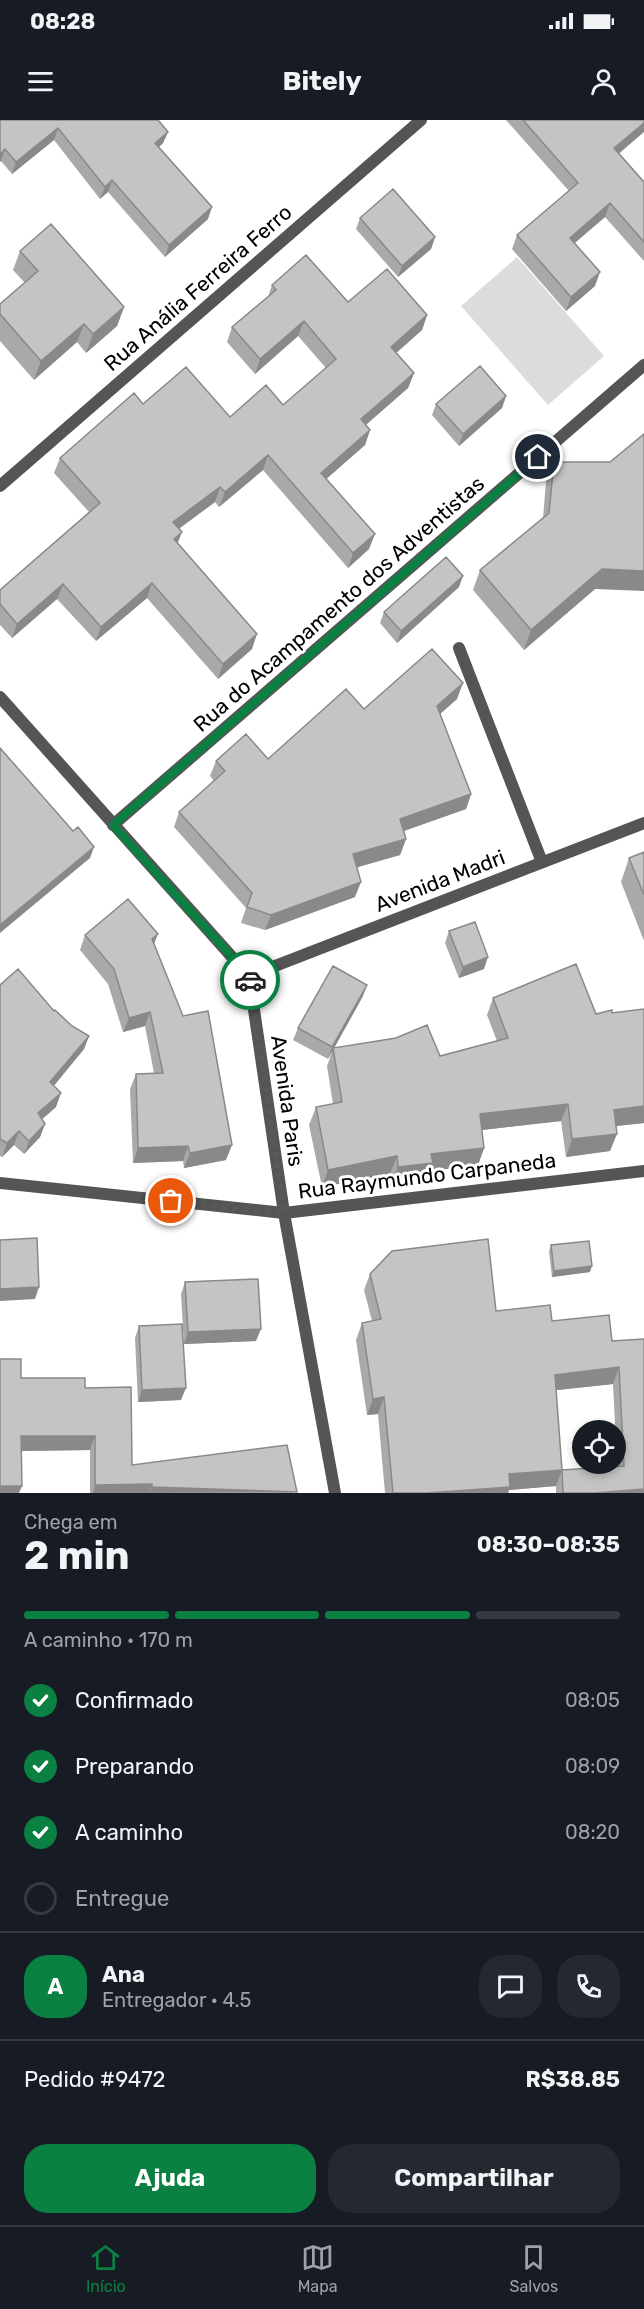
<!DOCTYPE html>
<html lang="pt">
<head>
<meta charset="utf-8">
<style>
  :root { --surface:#171b24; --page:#242831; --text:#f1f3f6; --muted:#9ea1a6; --line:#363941; --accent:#0b8043 }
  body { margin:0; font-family:Rubik,sans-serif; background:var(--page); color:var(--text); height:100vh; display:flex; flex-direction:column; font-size:22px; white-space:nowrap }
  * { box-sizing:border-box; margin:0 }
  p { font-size:20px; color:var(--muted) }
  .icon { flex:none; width:33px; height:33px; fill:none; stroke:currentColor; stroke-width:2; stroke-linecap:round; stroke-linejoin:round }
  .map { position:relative; height:1373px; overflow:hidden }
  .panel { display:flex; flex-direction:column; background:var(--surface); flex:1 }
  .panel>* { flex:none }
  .buttons { position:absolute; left:572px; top:1300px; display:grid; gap:12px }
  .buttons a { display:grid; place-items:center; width:54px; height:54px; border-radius:50%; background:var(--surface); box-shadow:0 3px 9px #0003; font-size:30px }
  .pin { position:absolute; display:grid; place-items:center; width:51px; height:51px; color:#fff; margin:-26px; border:3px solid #fff; border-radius:50%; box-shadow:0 2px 6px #0007 }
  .courier { position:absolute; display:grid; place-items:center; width:60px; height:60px; margin:-30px; border:4px solid #0b8043; border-radius:50%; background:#fff; color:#222; box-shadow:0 2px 8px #0007 }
  .head em { font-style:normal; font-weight:700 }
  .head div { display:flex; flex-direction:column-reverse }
  .head { display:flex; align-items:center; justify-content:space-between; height:102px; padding:0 24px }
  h1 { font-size:39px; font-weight:700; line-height:45px }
  .bar { display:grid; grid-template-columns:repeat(4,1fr); gap:9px 6px; align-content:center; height:72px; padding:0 24px }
  .bar i { height:8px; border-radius:4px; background:var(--line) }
  .bar .current { background:var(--accent) }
  .bar p { grid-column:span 4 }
  .line { display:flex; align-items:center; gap:15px; padding:0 24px; border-top:2px solid var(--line) }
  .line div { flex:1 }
  .round { display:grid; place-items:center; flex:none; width:63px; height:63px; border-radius:24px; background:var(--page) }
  ol { padding:0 24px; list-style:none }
  li { display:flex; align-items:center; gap:18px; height:66px }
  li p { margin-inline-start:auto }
  li .icon { padding:6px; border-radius:50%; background:var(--accent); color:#fff; stroke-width:4 }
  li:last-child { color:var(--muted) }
  li i { width:33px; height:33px; border:3px solid var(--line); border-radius:50% }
  .cta { display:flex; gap:12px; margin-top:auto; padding:12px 24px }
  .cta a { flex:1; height:69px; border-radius:24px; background:var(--accent); color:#fff; font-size:24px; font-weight:700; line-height:69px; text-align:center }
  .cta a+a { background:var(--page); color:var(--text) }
  .status { display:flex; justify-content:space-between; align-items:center; height:42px; padding:0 30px; background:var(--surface); direction:ltr }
  .status svg { height:16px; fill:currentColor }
  header { display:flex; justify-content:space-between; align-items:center; height:78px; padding:0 24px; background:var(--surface); font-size:27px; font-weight:700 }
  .dock { display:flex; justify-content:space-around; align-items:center; height:84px; border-top:2px solid var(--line); background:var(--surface); font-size:16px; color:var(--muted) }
  .dock a { display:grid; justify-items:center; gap:3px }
  .dock .current { color:var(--accent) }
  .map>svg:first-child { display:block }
  .green { fill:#dcdcdc }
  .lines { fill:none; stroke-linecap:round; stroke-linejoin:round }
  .service { stroke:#555; stroke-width:12 }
  .minor { stroke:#555; stroke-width:12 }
  .tertiary { stroke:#555; stroke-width:12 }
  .wall { fill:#a9a9a9; fill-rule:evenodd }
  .shaded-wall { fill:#898989 }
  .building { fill:#c4c4c4; stroke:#898989; stroke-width:1.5; fill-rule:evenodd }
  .done { stroke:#595959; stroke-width:6; stroke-dasharray:0 10.8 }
  .route { stroke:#0b8043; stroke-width:8 }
  .labels { text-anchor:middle; stroke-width:6; stroke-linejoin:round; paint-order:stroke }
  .street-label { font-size:21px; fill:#000; stroke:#fff }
</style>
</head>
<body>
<div class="status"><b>08:28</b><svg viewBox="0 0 49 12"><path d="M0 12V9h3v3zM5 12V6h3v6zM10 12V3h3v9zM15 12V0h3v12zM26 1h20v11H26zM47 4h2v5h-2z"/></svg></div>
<header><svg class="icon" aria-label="menu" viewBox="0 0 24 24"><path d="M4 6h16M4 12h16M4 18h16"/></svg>Bitely<svg class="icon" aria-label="person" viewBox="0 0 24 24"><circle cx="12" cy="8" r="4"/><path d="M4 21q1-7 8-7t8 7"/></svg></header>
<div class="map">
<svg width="644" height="1373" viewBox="0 0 644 1373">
  <rect width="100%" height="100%" fill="#fff"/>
  <path class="green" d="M517 137 604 236 548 285 461 186Z"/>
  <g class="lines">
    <path class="service" d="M459 528 542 742"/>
    <path class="minor" d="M0 366 421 0
      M113 705 644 245
      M249 856 644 703
      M0 1063 284 1093 644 1051"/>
    <path class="tertiary" d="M0 577 249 856 284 1093 335 1373"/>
  </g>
  <path class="wall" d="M0 0 168 12 163 23 159 27 208 99 165 137 108 72 100 79 54 20 12 54 1 41Z
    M506 0H644L619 34 644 62V141L605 97 575 123 595 166 566 191 512 129 517 115 569 71Z
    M360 98 435 117 431 129 398 157 356 109Z
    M20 131 124 187 117 206 86 233 77 222 34 260 0 221V184L25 163 13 150Z
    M272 165 348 182 427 195 422 210 396 233 414 253 408 268 366 305 370 310 365 325 326 359 369 429 348 448 263 350 219 387 215 382 179 408 178 423 252 529 218 559 147 478 96 521 57 479 12 518 0 505V470L89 392 54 353 60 338 143 284 230 297 283 285 326 248 298 216 255 254 227 222 232 207 268 177Z
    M506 276 502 288 459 326 432 295 436 284Z
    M554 342 595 469 524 530 473 470 480 450 543 398 546 362Z
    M459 467 397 523 380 503 384 492Z
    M457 579 440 594 471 674 466 689 404 711 406 719 400 735 357 747 355 777 265 810 241 803 246 788 174 707 179 692 214 661 210 656 216 641 268 639 364 589Z
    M644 732V821L621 762 629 738Z
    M449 811 484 849 459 858 445 823Z
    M85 815 154 824 226 1040 184 1048 183 1041 133 1043 130 969 136 954 154 953 145 906 123 912 108 864 80 830Z
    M0 865 54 891 72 906 89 916 84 929 54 966 56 987 42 999 45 1004 40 1017 24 1034 14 1025 2 1037 0 1036Z
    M363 876 334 928 440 936 497 921 487 895 493 878 596 894 644 889V1003L616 1006 610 1031 566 1037 561 1001 482 1010 484 1028 478 1045 430 1051 426 1060 392 1064 390 1054 322 1067 309 1005 316 987 333 984 327 946 332 932 328 939 293 920 298 908Z
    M551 1125 590 1152 552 1157 549 1131Z
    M370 1154 496 1191 552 1201 612 1221 644 1219V1373H556V1366L509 1370 508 1373H385L378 1294 367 1295 356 1220 362 1203 372 1201 364 1170ZM613 1264 617 1346 562 1350 556 1270Z
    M185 1162 256 1221 184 1224 181 1174Z
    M139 1206 181 1280 138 1282 135 1218Z
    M21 1258 85 1268 132 1345 297 1373H90V1330L21 1331Z"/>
  <path class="shaded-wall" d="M644 3V12L609 42 614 28Z
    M58 8 54 20 12 54 16 42Z
    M168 12 163 23 151 34 155 23Z
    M5 29 1 41 0 42V34Z
    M112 60 108 72 100 79 105 67Z
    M610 83 605 97 565 131 570 118Z
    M212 87 208 99 165 137 169 125Z
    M435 117 431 129 398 157 402 146Z
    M600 152 595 166 566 191 571 177Z
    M124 187 117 206 86 233 93 214Z
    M427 195 422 210 386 242 391 227Z
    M304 201 298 216 255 254 260 239Z
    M84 204 77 222 34 260 41 241Z
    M414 253 408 268 355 314 361 299Z
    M506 276 502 288 459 326 463 314Z
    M370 310 365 325 316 368 321 353Z
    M268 335 263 350 219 387 225 372Z
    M220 367 215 382 168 417 173 402Z
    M182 412 176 427 174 419Z
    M375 414 369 429 348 448 353 433Z
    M602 449 644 451V471L595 469 524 530 531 510Z
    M463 456 459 467 397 523 401 511Z
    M152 463 147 478 96 521 101 507Z
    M63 464 57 479 12 518 17 504Z
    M257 514 252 529 218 559 223 544Z
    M463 563 457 579 431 602 437 586Z
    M471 674 466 689 395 714 400 699Z
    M406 719 400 735 348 750 353 734Z
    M94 727 90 738 0 813V805Z
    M361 762 355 777 265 810 271 795Z
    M158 814 152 829V819Z
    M488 837 484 849 459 858 463 847Z
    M367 865 363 876 328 939 332 927Z
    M150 892 145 906 123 912 129 898Z
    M89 916 84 929 45 976 50 962Z
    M61 973 56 987 33 1007 38 993Z
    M568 984 561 1001 474 1011 480 994Z
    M644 986V1003L607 1007 614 990Z
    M45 1004 40 1017 24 1034 29 1021Z
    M19 1011 14 1025 2 1037 7 1023Z
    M617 1014 610 1031 566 1037 572 1019Z
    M232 1025 226 1040 184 1048 190 1033Z
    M188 1026 183 1041 133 1043 138 1028Z
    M484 1028 478 1045 430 1051 426 1060 392 1064 398 1047 431 1034Z
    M397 1036 390 1054 322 1067 328 1050Z
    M592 1146 590 1152 552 1157 554 1151Z
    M39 1167 35 1179 0 1181V1169Z
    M261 1209 256 1221 184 1224 188 1212Z
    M619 1247 613 1264 549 1271 555 1255Z
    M186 1268 181 1280 138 1282 142 1270Z
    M384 1277 378 1294 367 1295 373 1279Z
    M21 1316H95L90 1330 16 1331Z
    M562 1350 556 1366 509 1370 508 1373H427L509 1354Z
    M152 1364 149 1373H93L95 1365Z
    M0 1366H22L19 1373H0Z
    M152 1367 297 1372 149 1373Z
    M644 1369V1373H595Z"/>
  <path class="building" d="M0 0H158L168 12 155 23 212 87 169 125 112 60 105 67 58 8 16 42 5 29 0 34Z
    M523 0H644V3L614 28 644 62V122L610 83 570 118 600 152 571 177 517 115 578 63Z
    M393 69 435 117 402 146 360 98Z
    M51 104 124 187 93 214 84 204 41 241 0 194V184L38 151 20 131Z
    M306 135 348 182 387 149 427 195 391 227 414 253 361 299 370 310 321 353 375 414 353 433 268 335 225 372 220 367 173 402 182 412 174 419 257 514 223 544 152 463 101 507 63 464 17 504 0 484V470L100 383 60 338 134 273 143 284 186 247 230 297 266 265 283 285 336 239 304 201 260 239 232 207 276 170 272 165Z
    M480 246 506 276 463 314 436 284Z
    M644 314V451L602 449 531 510 480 450 549 393 554 342H610Z
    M446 437 463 456 401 511 384 492Z
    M432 529 463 563 437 586 471 674 400 699 406 719 353 734 361 762 271 795 247 787 252 773 179 692 225 651 216 641 246 614 268 639 346 569 364 589Z
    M0 628 73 711 78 707 94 727 0 805Z
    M644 732V775L629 738Z
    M128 779 158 814 152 819 183 896 208 891 232 1025 190 1033 188 1026 138 1028 136 954 163 953 150 892 129 898 114 849 85 815Z
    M475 802 488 837 463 847 449 811Z
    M576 844 596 894 612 890V893L644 889V986L614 990 617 1014 572 1019 568 984 480 994 484 1028 431 1034 433 1043 398 1047 397 1036 328 1050 316 987 342 982 333 928 396 918 427 905 440 936 508 918 493 878Z
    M333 846 367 865 332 927 298 908Z
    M18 849 54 891 55 890 72 906 89 916 50 962 61 973 38 993 45 1004 29 1021 19 1011 7 1023 0 1019V865Z
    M37 1118 39 1167 0 1169V1120Z
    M488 1119 496 1191 550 1185 552 1201 609 1195 612 1221 644 1219V1369L595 1373H563L562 1350 509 1354 510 1367 427 1373H393L384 1277 373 1279 362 1203 381 1199 370 1154 392 1131ZM619 1247 624 1346 562 1350 555 1255Z
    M589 1121 592 1146 554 1151 551 1125Z
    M258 1159 261 1209 188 1212 185 1162Z
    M182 1204 186 1268 142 1270 139 1206Z
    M0 1239H21V1258H85V1268L131 1267 132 1345 287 1325 297 1372 152 1367V1364L95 1365V1316H21L22 1366H0Z"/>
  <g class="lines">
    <path class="done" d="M171 1081 284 1093 250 860"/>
    <path class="route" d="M250 860 249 856 113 705 538 337"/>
  </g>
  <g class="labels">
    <g class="street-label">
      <text transform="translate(198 168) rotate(-41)" y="7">Rua Anália Ferreira Ferro</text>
      <text transform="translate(339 484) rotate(-41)" y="7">Rua do Acampamento dos Adventistas</text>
      <text transform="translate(440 761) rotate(-21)" y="7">Avenida Madri</text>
      <text transform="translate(287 981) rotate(82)" y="7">Avenida Paris</text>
      <text transform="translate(427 1056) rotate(-7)" y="7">Rua Raymundo Carpaneda</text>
    </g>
  </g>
</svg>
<div class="buttons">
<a><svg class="icon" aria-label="locate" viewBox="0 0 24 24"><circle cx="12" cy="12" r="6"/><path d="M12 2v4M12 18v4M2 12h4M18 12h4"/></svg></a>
</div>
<div class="pin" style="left:171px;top:1081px;background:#ea580c"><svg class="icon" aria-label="bag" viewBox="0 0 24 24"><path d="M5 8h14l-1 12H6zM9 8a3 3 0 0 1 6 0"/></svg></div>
<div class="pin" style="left:538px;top:337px;background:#1f2937"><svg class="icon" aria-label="home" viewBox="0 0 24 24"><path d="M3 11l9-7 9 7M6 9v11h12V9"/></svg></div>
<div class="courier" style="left:250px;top:860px"><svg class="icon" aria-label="car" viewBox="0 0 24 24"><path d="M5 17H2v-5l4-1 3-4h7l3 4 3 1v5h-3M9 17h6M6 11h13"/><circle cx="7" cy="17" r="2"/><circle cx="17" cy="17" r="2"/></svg></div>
</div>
<section class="panel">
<div class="head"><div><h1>2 min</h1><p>Chega em</p></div><em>08:30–08:35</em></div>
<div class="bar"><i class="current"></i><i class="current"></i><i class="current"></i><i></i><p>A caminho · 170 m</p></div>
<ol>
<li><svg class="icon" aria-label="check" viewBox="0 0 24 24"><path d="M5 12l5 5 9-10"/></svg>Confirmado<p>08:05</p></li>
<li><svg class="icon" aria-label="check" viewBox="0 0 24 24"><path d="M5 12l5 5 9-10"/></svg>Preparando<p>08:09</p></li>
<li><svg class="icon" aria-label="check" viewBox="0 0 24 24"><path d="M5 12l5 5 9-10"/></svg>A caminho<p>08:20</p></li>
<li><i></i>Entregue</li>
</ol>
<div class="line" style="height:108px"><b class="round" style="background:var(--accent);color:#fff">A</b><div><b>Ana</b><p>Entregador · 4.5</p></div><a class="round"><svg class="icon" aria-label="chat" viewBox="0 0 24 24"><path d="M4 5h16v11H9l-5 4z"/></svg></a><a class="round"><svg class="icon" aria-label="phone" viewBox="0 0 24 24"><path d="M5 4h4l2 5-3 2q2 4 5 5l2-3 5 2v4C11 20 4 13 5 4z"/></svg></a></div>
<div class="line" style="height:78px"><div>Pedido #9472</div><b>R$38.85</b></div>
<div class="cta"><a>Ajuda</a><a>Compartilhar</a></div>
</section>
<nav class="dock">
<a class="current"><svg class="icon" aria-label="home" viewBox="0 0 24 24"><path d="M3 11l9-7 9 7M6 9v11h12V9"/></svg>Início</a>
<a><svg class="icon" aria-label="map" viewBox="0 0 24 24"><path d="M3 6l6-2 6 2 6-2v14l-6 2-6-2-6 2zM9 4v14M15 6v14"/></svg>Mapa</a>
<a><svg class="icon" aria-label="saved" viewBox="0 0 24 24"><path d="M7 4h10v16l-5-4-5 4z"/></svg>Salvos</a>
</nav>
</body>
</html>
